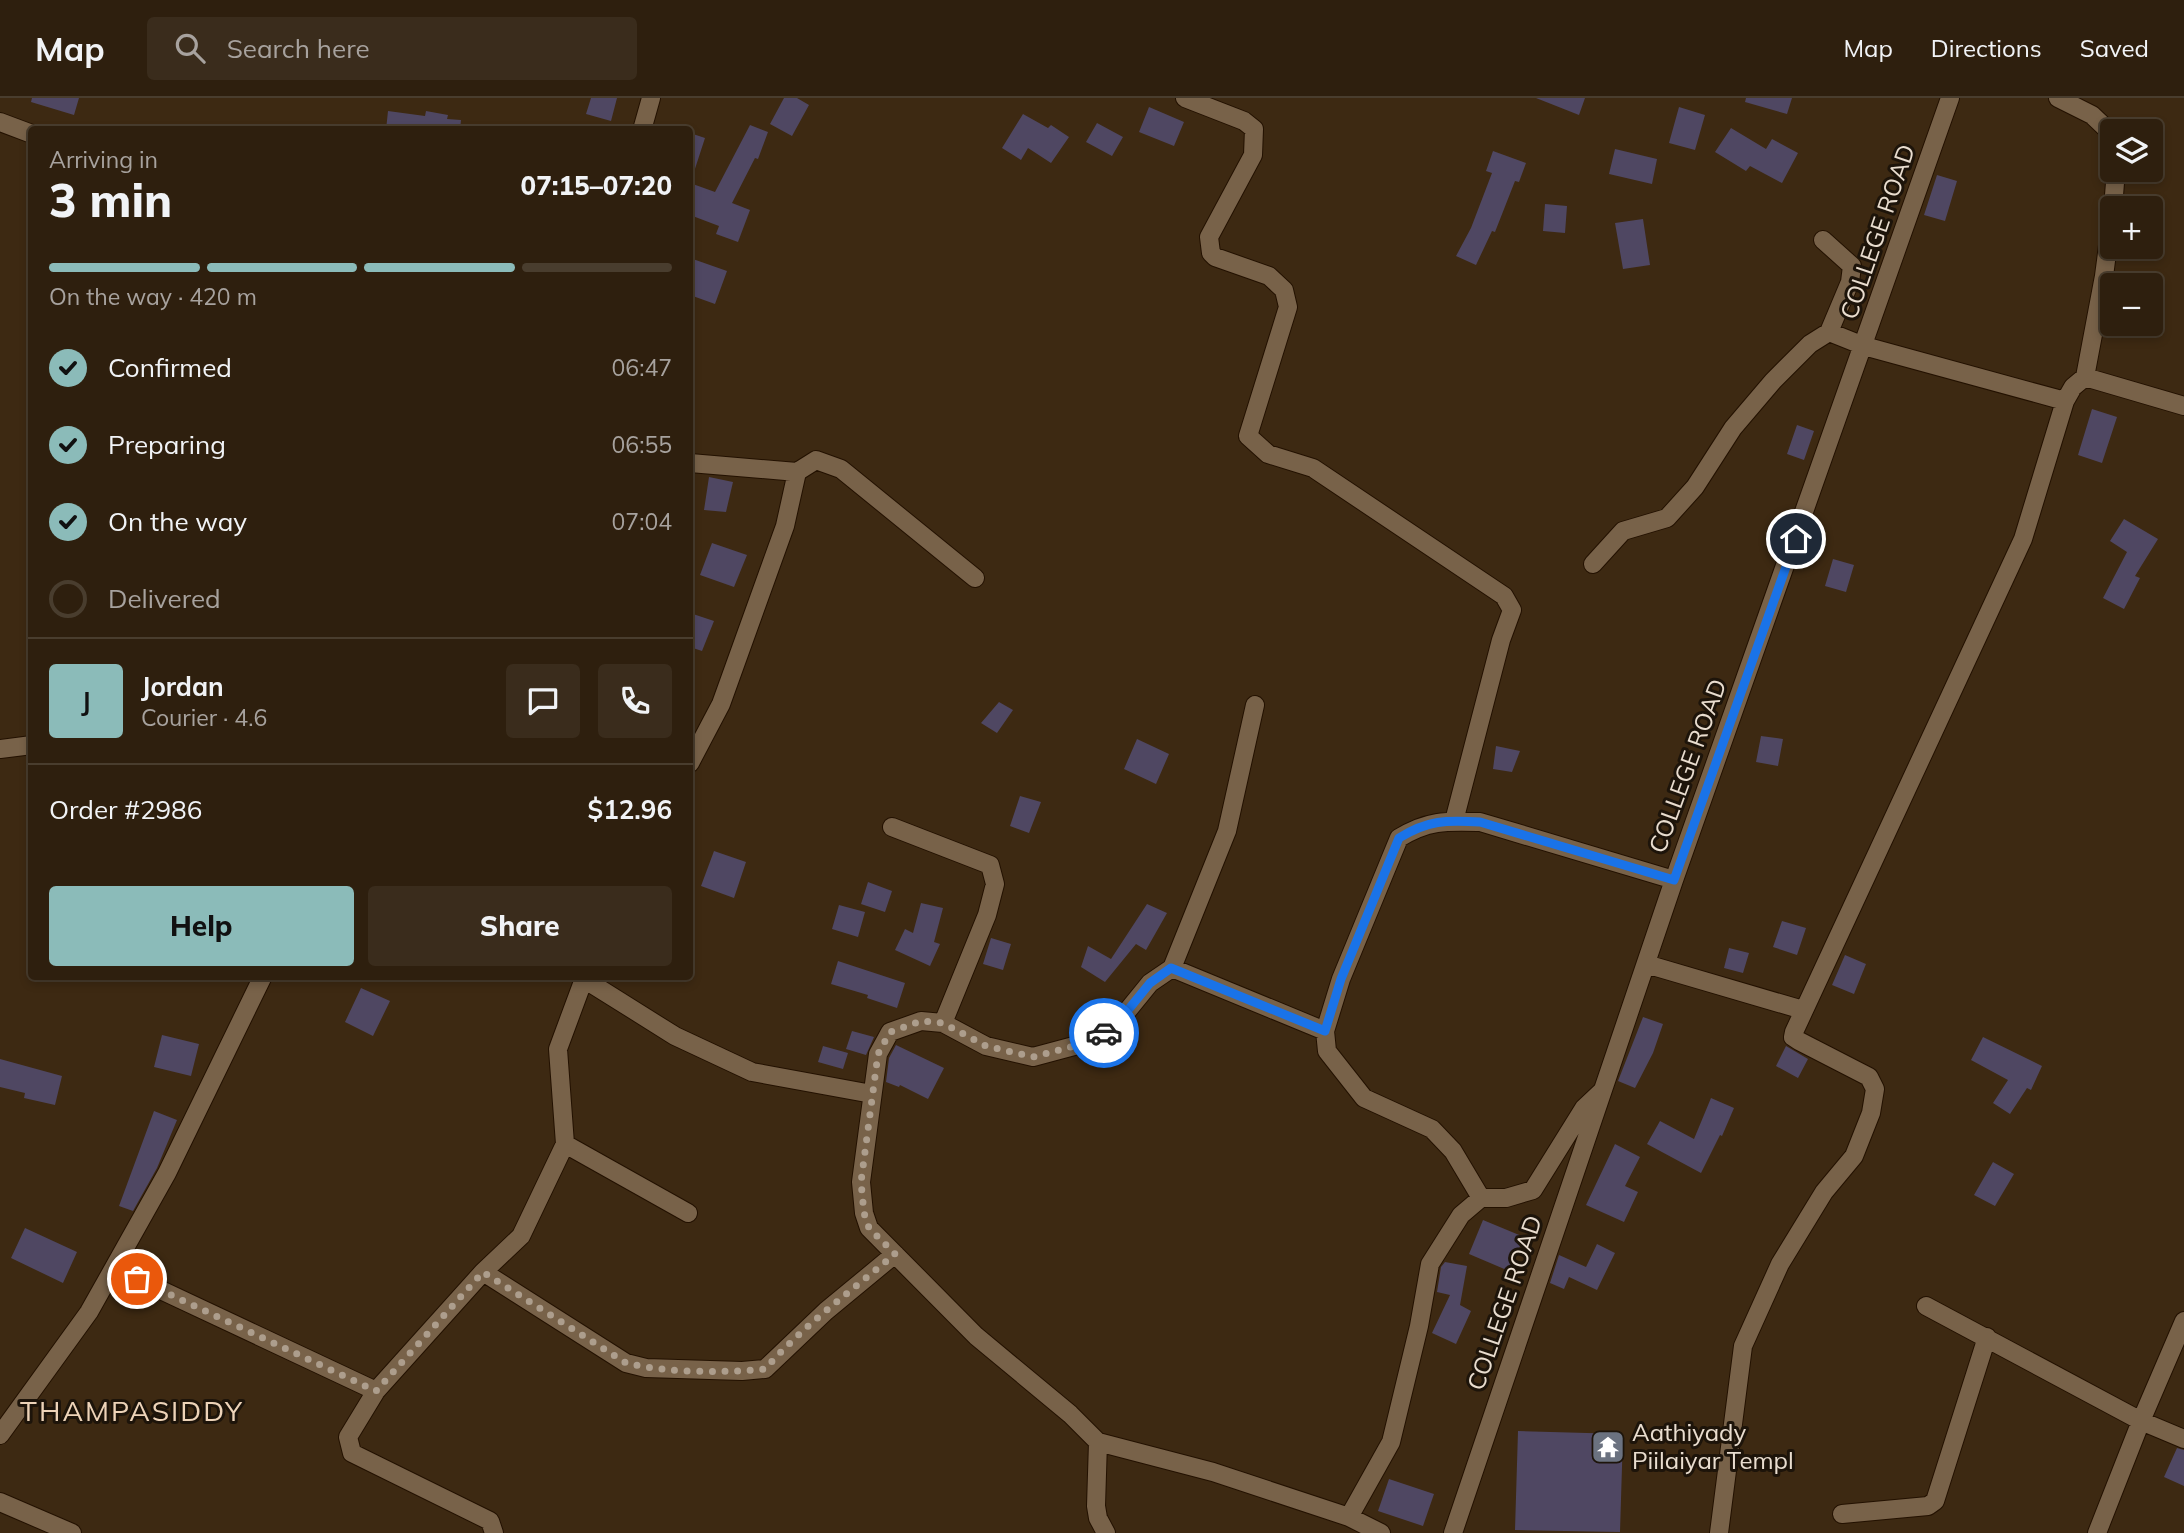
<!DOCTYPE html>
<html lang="en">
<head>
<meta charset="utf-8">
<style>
  :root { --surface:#2e1f0e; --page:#3a2c1c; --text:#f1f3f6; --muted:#a7a29e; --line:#493d2e; --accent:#8bbbb9 }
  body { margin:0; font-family:Mulish,sans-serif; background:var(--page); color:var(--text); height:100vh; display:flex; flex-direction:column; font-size:26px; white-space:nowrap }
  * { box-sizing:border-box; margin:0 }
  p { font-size:23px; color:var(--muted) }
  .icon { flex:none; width:38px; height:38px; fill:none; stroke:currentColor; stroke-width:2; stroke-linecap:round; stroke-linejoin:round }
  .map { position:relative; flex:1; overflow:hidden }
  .details { position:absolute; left:28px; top:28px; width:665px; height:854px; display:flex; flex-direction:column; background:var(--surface); border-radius:7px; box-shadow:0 4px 10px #0003,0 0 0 2px var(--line) }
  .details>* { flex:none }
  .fabs { position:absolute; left:2100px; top:21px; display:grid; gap:14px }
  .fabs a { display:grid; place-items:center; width:63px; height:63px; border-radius:7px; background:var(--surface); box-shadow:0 4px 10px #0003,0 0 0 2px var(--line); font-size:35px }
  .pin { position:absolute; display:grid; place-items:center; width:60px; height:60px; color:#fff; margin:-30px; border:4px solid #fff; border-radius:50%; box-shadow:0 2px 7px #0007 }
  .courier { position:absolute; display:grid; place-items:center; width:70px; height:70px; margin:-35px; border:5px solid #1a73e8; border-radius:50%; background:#fff; color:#222; box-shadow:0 2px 9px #0007 }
  .head em { font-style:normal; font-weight:800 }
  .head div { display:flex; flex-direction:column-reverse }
  .head { display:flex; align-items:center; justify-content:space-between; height:119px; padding:0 21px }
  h1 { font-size:46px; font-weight:800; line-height:52px }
  .bar { display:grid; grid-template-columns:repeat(4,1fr); gap:10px 7px; align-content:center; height:84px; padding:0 21px }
  .bar i { height:9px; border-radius:5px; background:var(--line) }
  .bar .on { background:var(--accent) }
  .bar p { grid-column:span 4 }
  .line { display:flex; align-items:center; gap:18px; padding:0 21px; border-top:2px solid var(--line) }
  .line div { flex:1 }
  .round { display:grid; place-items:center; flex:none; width:74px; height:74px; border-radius:7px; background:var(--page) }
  ol { padding:0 21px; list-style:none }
  li { display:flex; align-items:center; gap:21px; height:77px }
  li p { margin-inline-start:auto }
  li .icon { padding:7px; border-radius:50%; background:var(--accent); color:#111; stroke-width:4 }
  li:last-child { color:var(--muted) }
  li i { width:38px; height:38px; border:4px solid var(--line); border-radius:50% }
  .cta { display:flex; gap:14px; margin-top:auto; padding:14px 21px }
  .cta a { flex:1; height:80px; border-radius:7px; background:var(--accent); color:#111; font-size:28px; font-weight:800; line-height:80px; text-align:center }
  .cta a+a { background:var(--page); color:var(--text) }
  header { display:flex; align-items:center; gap:42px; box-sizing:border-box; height:98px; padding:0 35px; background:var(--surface); border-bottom:2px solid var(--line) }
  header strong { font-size:33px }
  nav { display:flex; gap:38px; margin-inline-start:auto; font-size:24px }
  .search { width:490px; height:63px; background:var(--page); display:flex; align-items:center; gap:18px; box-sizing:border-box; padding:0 24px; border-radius:7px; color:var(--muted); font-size:26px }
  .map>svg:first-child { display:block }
  .building { fill:#4f4762 }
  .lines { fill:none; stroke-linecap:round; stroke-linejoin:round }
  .minor-casing { stroke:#231100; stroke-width:20 }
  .minor { stroke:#786249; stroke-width:18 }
  .done { stroke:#ad9e8d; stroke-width:7; stroke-dasharray:0 12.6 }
  .route { stroke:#1a73e8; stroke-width:9 }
  .labels { text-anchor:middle; stroke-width:6; stroke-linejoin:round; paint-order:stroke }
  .street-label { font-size:24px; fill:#e9ddcf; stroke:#1d140a }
  .poi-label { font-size:24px; fill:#e9ddcf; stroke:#1d140a; text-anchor:start }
  .quarter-label { font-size:28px; letter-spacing:2px; fill:#edd3b8; stroke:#1d140a }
</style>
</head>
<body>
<header>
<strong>Map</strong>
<div class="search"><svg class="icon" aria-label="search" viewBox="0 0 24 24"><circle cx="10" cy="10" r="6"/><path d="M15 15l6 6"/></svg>Search here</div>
<nav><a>Map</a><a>Directions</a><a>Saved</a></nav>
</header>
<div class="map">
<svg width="2184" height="1435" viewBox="0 0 2184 1435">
  <rect width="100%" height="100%" fill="#3d2912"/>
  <path class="building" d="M32 0H79L74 17 31 4Z
    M591 0H617L611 23 586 16Z
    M784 0H797L809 7 792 38 770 26Z
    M1536 0H1585L1579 17Z
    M1746 0H1792L1787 16 1745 4Z
    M1149 9 1184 24 1174 48 1139 34Z
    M1679 9 1705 17 1695 52 1669 45Z
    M388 13 425 18 426 13 448 17 447 21 461 22 460 32H386Z
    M1023 16 1048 30 1051 27 1069 39 1051 65 1028 50 1021 62 1002 50Z
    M1097 25 1123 39 1112 58 1086 44Z
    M750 27 768 34 758 61 755 60 732 105 750 112 738 144 716 136 719 128 690 117V85L715 94Z
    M1731 30 1766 51 1772 41 1798 55 1782 85 1750 68 1746 73 1715 54Z
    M690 35 705 40 692 80H690Z
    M1615 51 1657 61 1652 86 1609 76Z
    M1493 53 1526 65 1519 84 1515 83 1495 134 1492 133 1476 167 1456 158 1471 130 1492 75 1486 73Z
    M1937 77 1957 83 1945 123 1924 117Z
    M1545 106 1567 108 1565 135 1543 133Z
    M1643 121 1650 167 1623 171 1615 125Z
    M690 160 727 173 715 206 690 197Z
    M2092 311 2117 319 2102 365 2078 357Z
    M1797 327 1814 333 1804 362 1787 356Z
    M709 379 733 384 726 414 704 412Z
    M2124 421 2158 441 2135 478 2140 480 2124 511 2103 500 2127 454 2110 443Z
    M712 445 747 457 734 489 700 477Z
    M1833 461 1854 467 1846 494 1825 488Z
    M690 515 714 523 702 553 690 549Z
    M999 604 1013 612 997 635 981 625Z
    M1761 638 1783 641 1778 668 1756 664Z
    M1137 641 1169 656 1156 686 1124 671Z
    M1496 648 1520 653 1512 674 1493 671Z
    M1020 698 1041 704 1029 735 1010 728Z
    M714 753 746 764 734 800 701 788Z
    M868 784 892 793 885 814 861 806Z
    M921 805 943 810 934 844 940 846 930 868 895 852 905 831 913 835Z
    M1147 806 1167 815 1146 852 1136 846 1105 884 1081 869 1088 848 1111 861Z
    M839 807 865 814 858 839 832 831Z
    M1782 823 1806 830 1797 857 1773 849Z
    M991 840 1011 846 1003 872 983 866Z
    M1729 850 1749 855 1743 875 1724 870Z
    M1845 857 1866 866 1854 896 1832 887Z
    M838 863 905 885 897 910 867 900 868 897 831 886Z
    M361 890 390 903 373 938 345 924Z
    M1643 919 1663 926 1653 955 1635 990 1618 983Z
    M852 933 874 939 866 957 846 951Z
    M162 937 199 946 191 978 154 969Z
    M1983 939 2042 968 2031 992 2027 990 2010 1016 1993 1005 2008 982 1971 962Z
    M896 947 944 970 928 1001 900 987 899 989 886 984 889 960Z
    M823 948 848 955 843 971 818 964Z
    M1786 948 1808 961 1798 980 1776 968Z
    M0 961 62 978 55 1007 24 1000 25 995 0 989Z
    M1711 1000 1734 1010 1722 1038 1720 1037 1701 1075 1647 1046 1660 1023 1694 1041Z
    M154 1013 177 1022 157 1070 133 1113 119 1108Z
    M1615 1046 1640 1059 1625 1088 1638 1094 1624 1124 1586 1107Z
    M1993 1064 2014 1076 1995 1108 1974 1097Z
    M1483 1122 1524 1139 1509 1173 1469 1156Z
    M25 1130 77 1154 63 1185 11 1160Z
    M1597 1146 1615 1155 1597 1192 1569 1179 1564 1191 1550 1185 1559 1157 1586 1169Z
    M1445 1164 1467 1168 1460 1207 1471 1213 1456 1246 1432 1235 1450 1197 1437 1194 1441 1169Z
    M1518 1333 1623 1336 1620 1434 1515 1432Z
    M2177 1350 2184 1352V1388L2164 1379Z
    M1389 1381 1434 1396 1423 1428 1378 1413Z"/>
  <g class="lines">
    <defs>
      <path id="minor" d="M1185 0 1244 23 1254 31 1253 57 1209 139 1211 155 1215 159 1269 178 1284 192 1288 209 1248 338 1268 356 1313 370 1504 498 1512 512 1501 542 1454 723
        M2058 0 2092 17 2112 36
        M0 24 32 36
        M642 32 651 0
        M2113 110 2116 72
        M1823 142 1852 168 1850 184 1829 234
        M2085 279 2104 178 2112 117
        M690 365 797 374 816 362 841 371 975 480
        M1593 466 1623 433 1667 420 1695 389 1733 330 1773 283 1810 246 1829 234 1864 248 2065 303 2073 289 2085 279 2184 308
        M0 651 32 647
        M690 665 721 606 785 428 797 374
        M892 729 990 767 995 786 987 817 943 925
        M1646 866 1803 912
        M1172 870 1227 733 1255 607
        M584 881 675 938 752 974 872 996
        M565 1046 688 1115
        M1481 1100 1453 1053 1432 1031 1364 1000 1327 953 1325 933 1341 881 1399 740C1428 722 1446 723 1480 724L1674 782
        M114 1170 376 1293
        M483 1174 626 1265 646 1270 742 1273 765 1271 826 1213 895 1156
        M1926 1208 2141 1323 2184 1341
        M0 1337 89 1214 167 1075 263 878
        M1098 1344 1213 1374 1349 1419 1381 1435
        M0 1404 72 1435
        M1842 1416 1928 1408 1935 1403 1987 1239
        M1349 1419 1391 1344 1419 1228 1430 1166 1461 1117 1481 1100H1506L1533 1092 1584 1010 1601 994
        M494 1435 490 1423 352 1355 348 1339 376 1293 483 1174 521 1138 565 1046 558 951 585 878
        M1106 1435 1098 1420 1096 1408 1098 1344 1070 1316 976 1238 869 1130 864 1115 861 1084 878 956 890 934 921 923 943 925 986 948 1033 959 1074 948 1111 933 1150 885 1172 870 1325 933
        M1453 1435 1674 782 1950 0
        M1719 1435 1743 1248 1780 1166 1824 1094 1854 1058 1871 1015 1875 991 1869 979 1799 943 1793 939 1794 934 2023 441 2065 303
        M2097 1435 2141 1323 2184 1223"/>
    </defs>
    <use href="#minor" class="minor-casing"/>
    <use href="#minor" class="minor"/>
  </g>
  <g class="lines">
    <path class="done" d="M137 1181 376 1293 483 1174 626 1265C668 1275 722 1275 765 1271 803 1228 851 1193 895 1156L869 1130 864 1115 861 1084 878 956 890 934 921 923 943 925 986 948 1033 959 1074 948 1104 935"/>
    <path class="route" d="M1104 935 1111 933 1150 885 1171 870 1325 933 1341 881 1399 740C1428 722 1446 722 1480 724L1674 782 1796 441"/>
  </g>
  <defs>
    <symbol id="temple-square" viewBox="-11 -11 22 22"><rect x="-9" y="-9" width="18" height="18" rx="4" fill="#6b7280" stroke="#1d140a"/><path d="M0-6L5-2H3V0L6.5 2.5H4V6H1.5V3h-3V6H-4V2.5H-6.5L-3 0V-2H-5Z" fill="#fff"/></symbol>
  </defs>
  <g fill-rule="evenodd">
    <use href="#temple-square" x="1589" y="1330" width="38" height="38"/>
  </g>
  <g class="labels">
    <g class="street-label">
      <text transform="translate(1878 134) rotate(-71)" y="8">COLLEGE ROAD</text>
      <text transform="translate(1688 668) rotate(-70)" y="8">COLLEGE ROAD</text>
      <text transform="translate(1505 1205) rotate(-71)" y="8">COLLEGE ROAD</text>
    </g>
    <g class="poi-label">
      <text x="1632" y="1343">Aathiyady<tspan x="1632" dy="28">Piilaiyar Templ</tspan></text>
    </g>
    <g class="quarter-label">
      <text x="132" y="1323">THAMPASIDDY</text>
    </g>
  </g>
</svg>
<div class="fabs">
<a><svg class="icon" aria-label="layers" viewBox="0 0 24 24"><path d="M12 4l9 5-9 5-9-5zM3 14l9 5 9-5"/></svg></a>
<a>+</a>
<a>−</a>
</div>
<div class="pin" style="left:137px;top:1181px;background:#ea580c"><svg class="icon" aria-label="bag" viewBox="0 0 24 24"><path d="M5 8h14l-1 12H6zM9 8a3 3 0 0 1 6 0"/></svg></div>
<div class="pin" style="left:1796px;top:441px;background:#1f2937"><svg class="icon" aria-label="home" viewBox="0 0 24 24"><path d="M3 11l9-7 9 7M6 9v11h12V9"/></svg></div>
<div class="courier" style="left:1104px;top:935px"><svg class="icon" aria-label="car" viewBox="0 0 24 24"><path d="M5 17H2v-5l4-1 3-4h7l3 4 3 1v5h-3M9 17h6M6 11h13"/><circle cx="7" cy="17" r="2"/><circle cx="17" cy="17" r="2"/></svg></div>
<section class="details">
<div class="head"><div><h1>3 min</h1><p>Arriving in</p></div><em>07:15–07:20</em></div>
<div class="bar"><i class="on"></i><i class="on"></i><i class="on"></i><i></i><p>On the way · 420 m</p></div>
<ol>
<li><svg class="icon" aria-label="check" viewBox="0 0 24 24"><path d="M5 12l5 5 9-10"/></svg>Confirmed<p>06:47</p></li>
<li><svg class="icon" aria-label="check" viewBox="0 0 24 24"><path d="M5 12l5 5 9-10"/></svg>Preparing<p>06:55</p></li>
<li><svg class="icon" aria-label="check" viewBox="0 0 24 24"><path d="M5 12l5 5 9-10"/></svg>On the way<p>07:04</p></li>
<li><i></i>Delivered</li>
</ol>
<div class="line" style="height:126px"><b class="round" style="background:var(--accent);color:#111">J</b><div><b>Jordan</b><p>Courier · 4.6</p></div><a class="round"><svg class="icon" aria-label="chat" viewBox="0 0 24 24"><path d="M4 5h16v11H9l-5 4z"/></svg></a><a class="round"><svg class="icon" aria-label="phone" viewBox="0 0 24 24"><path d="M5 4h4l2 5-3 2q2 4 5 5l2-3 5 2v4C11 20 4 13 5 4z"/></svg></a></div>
<div class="line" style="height:91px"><div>Order #2986</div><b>$12.96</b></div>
<div class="cta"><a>Help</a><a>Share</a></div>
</section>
</div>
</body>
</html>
